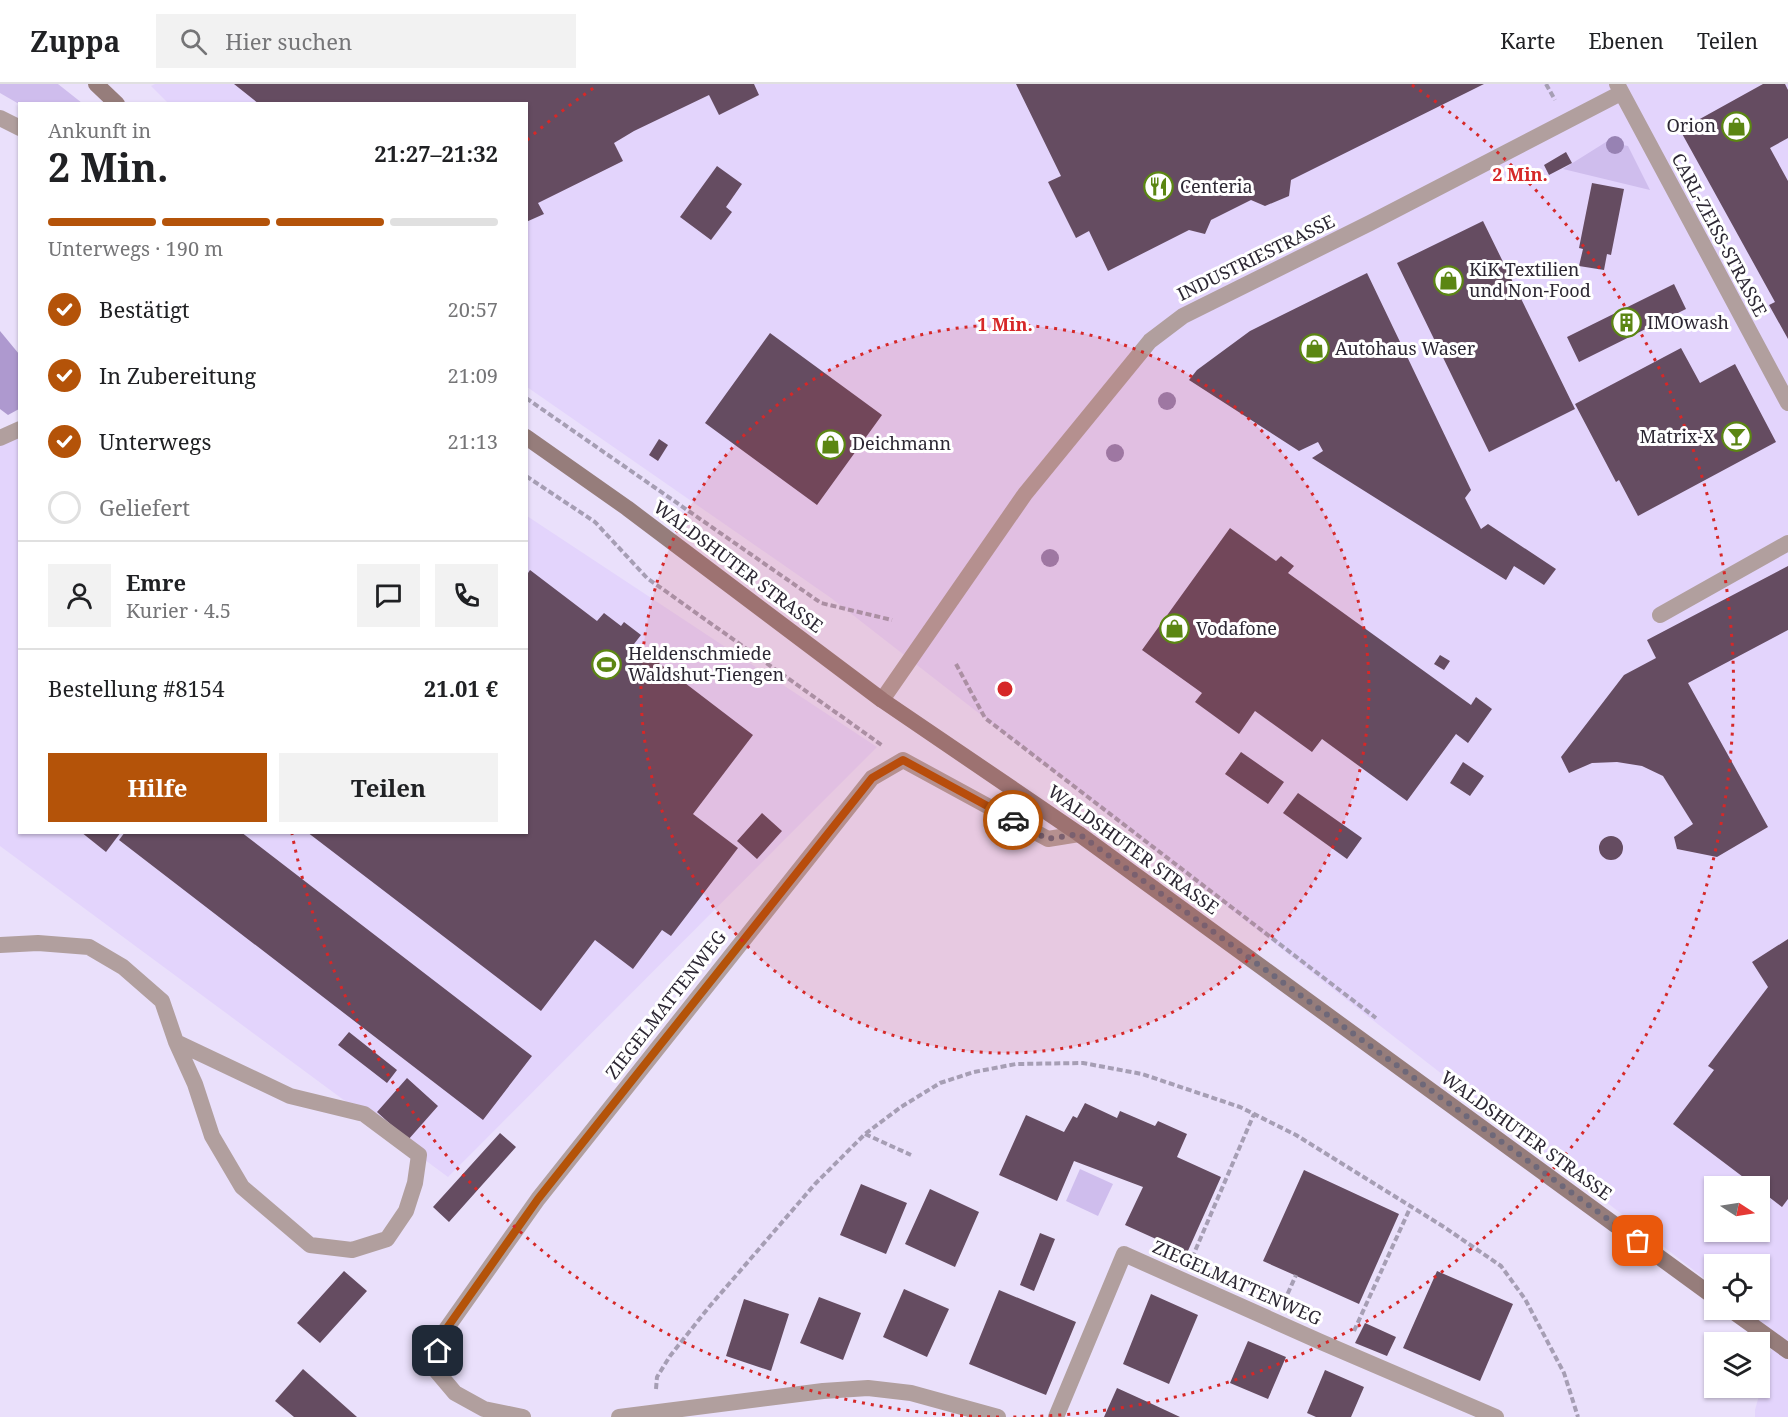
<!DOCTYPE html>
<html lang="de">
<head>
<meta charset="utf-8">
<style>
  :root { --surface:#fff; --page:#f2f2f2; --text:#202124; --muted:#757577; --line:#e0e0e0; --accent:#b45309 }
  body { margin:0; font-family:"Noto Serif",serif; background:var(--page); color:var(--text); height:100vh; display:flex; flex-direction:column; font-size:22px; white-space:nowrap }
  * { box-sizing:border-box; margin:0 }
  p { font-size:20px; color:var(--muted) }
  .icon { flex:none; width:33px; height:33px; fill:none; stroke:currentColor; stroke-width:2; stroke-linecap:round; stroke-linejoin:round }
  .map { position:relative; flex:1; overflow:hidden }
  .sheet { position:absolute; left:18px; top:18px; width:510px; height:732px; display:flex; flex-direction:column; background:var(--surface); border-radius:0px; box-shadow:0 2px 4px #0004 }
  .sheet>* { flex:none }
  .needle { width:39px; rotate:102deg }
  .buttons { position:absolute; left:1704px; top:1092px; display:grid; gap:12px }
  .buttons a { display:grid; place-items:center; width:66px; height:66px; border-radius:0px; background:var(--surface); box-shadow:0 2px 4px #0004; font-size:30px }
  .pin { position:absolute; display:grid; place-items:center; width:51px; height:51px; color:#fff; margin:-26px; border-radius:12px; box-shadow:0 3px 9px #0006 }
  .courier { position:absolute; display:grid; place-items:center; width:60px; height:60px; margin:-30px; border:4px solid #b45309; border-radius:50%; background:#fff; color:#222; box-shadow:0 2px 8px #0007 }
  .headline em { font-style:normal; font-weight:700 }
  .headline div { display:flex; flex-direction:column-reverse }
  .headline { display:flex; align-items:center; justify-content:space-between; height:102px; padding:0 30px }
  h1 { font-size:39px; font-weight:700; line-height:45px }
  .bar { display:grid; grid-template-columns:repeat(4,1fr); gap:9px 6px; align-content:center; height:72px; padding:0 30px }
  .bar i { height:8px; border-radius:4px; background:var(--line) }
  .bar .current { background:var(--accent) }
  .bar p { grid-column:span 4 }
  .line { display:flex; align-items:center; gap:15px; padding:0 30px; border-top:2px solid var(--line) }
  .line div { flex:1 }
  .round { display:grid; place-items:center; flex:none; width:63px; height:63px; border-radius:0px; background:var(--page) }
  ol { padding:0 30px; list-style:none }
  li { display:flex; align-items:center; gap:18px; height:66px }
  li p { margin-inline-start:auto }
  li .icon { padding:6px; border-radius:50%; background:var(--accent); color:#fff; stroke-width:4 }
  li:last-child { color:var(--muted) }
  li i { width:33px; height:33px; border:3px solid var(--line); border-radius:50% }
  .primary-button { display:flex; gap:12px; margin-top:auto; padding:12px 30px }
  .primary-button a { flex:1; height:69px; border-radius:0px; background:var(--accent); color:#fff; font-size:24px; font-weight:700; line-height:69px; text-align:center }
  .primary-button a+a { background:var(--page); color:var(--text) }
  header { display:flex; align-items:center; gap:36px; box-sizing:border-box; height:84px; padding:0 30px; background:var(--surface); border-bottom:2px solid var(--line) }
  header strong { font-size:28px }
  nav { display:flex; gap:33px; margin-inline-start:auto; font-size:21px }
  .search { width:420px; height:54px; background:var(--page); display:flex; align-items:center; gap:15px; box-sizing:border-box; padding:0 21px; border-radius:0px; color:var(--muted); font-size:22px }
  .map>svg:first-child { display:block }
  .built { fill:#e3d4fc; fill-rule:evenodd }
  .green { fill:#cfbded }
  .forest { fill:#ae99cf }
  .building { fill:#654c61 }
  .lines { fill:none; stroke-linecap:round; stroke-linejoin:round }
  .path { stroke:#a69eb4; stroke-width:4; stroke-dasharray:6 3; stroke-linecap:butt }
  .service { stroke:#b19f9e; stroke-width:16 }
  .minor { stroke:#b19f9e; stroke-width:16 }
  .secondary { stroke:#967d7b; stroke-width:16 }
  .tree { fill:#9782b3 }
  .done { stroke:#6e6879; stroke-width:6; stroke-dasharray:0 10.8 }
  .route { stroke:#b45309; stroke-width:8 }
  .ring { fill:none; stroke:#d62828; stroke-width:3; stroke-dasharray:3 6 }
  .labels { text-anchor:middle; stroke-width:6; stroke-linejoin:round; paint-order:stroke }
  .poi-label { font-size:18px; fill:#2c2733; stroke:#fff; text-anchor:start }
  .street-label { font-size:18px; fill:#2c2733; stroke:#fff }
  .centre { fill:#d62828; stroke:#fff; stroke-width:3 }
  .ring-label { font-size:18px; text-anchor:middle; font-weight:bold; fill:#d62828; stroke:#fff; stroke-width:6; stroke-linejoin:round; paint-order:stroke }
</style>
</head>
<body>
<header>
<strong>Zuppa</strong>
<div class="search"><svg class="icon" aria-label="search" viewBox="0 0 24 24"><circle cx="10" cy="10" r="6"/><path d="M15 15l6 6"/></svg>Hier suchen</div>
<nav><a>Karte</a><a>Ebenen</a><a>Teilen</a></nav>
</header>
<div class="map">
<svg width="1788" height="1333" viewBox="0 0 1788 1333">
  <rect width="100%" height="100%" fill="#eae0fb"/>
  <path class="built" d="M155 0H1788V1333H1755V1326L1776 1250 1744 1226H1760V1180H1714V1202L831 514 527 303 526 20H169L151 2ZM1714 1102H1760V1148H1714Z
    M19 352 20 748H526L527 432 877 663 448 1093 0 762V361Z"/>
  <path class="green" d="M0 0H58L82 19 19 20 0 9Z
    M1606 58 1628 62 1650 106 1563 85Z
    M1080 1085 1113 1100 1098 1132 1066 1117Z"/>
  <path class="forest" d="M0 247 19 270V325L8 331 0 325Z"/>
  <path class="building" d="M234 0H754L759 11 719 31 709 11 634 47 614 59 623 77 538 119 544 130 526 138V20H259Z
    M1016 0H1484L1291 96 1289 112 1265 122 1251 116 1211 136 1205 150 1189 146 1108 187 1089 147 1076 154 1048 98 1061 92Z
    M1763 0H1785L1788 6V54L1770 64 1788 97V255L1769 221 1775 218 1680 46Z
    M1566 68 1572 79 1549 91 1544 81Z
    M717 82 742 100 726 123 732 128 711 156 680 133Z
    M1592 99 1624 105 1611 171 1607 170 1604 186 1579 182 1583 165 1579 164Z
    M1483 137 1575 325 1489 368 1397 179Z
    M1367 189 1471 406 1465 414 1481 445 1488 440 1556 485 1544 501 1514 482 1506 496 1312 374 1323 367 1318 358 1299 367 1189 296 1197 286 1250 247Z
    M1674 200 1686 225 1579 278 1567 253Z
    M770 249 882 331 817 421 705 339Z
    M1681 264 1700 299 1735 280 1776 358 1638 432 1619 396 1616 398 1575 320Z
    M659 355 668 361 658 377 649 371Z
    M1230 444 1276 477 1281 472 1294 482 1288 489 1471 621 1476 613 1492 625 1468 659 1456 650 1407 717 1322 655 1312 668 1255 627 1239 650 1195 618 1202 609 1142 566Z
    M1788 482V546L1688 599 1768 743 1717 773 1677 765 1674 753 1693 740 1663 692 1642 682 1617 678 1592 679 1569 689 1561 673 1624 591 1656 574 1647 556Z
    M530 486 597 537 604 529 621 542 624 538 641 551 634 560 753 651 693 730 738 764 671 852 662 846 633 885 595 856 541 927 307 748H526V492Z
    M1440 571 1450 577 1444 586 1434 580Z
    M1241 668 1284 698 1268 720 1225 690Z
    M1463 678 1484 692 1470 712 1450 699Z
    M1298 709 1362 754 1347 775 1283 729Z
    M762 729 782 747 757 775 737 757Z
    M81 748H121L106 768Z
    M125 748H241L532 972 483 1036 119 756Z
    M1599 764a12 12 0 1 1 24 0a12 12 0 1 1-24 0Z
    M1788 855V1115L1782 1123 1760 1106V1102H1755L1673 1040 1714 986 1708 982 1768 903 1752 878Z
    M349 948 397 986 387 999 338 961Z
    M407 994 438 1022 408 1056 377 1028Z
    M1085 1019 1117 1034 1120 1027 1155 1042 1158 1037 1187 1050 1177 1073 1221 1093 1187 1169 1125 1141 1143 1103 1074 1077 1057 1117 999 1091 1026 1031 1064 1048 1073 1032 1077 1034Z
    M500 1049 516 1063 449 1138 433 1123Z
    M1304 1086 1399 1130 1359 1220 1263 1177Z
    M861 1100 907 1119 886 1170 840 1151Z
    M930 1105 979 1128 955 1183 905 1160Z
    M1040 1149 1055 1155 1034 1207 1020 1201Z
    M344 1187 367 1207 320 1259 297 1239Z
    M1437 1187 1513 1220 1480 1297 1403 1264Z
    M904 1205 949 1225 927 1273 883 1253Z
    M999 1206 1076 1238 1046 1311 969 1280Z
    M1151 1210 1198 1231 1169 1300 1123 1280Z
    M819 1213 861 1229 843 1276 800 1259Z
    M744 1215 789 1230 771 1287 726 1272Z
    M1365 1239 1396 1253 1387 1272 1355 1259Z
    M1248 1257 1286 1273 1268 1315 1230 1299Z
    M303 1285 357 1333H294L275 1317Z
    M1325 1286 1364 1303 1351 1333H1316L1307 1329Z
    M1117 1304 1150 1319 1180 1333H1104Z"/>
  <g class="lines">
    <path class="path" d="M1546 0 1555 16
      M526 314 821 519 892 536
      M526 392 595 438 647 494 883 662
      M956 580 985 634 1376 934
      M865 1050 911 1071
      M1192 1174 1254 1030
      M1284 1218 1296 1191
      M1354 1247 1411 1122
      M656 1305 657 1293 670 1272 709 1223 815 1100 865 1050 901 1023 940 999 974 988 1016 980 1083 979 1142 990 1240 1023 1296 1051 1444 1143 1501 1182 1525 1215 1564 1289 1578 1333"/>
    <path class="service" d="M0 34 20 44
      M0 354 20 345
      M0 861 38 859 89 863 123 883 162 917 176 958 195 1000 212 1052 242 1103 310 1161 352 1166 387 1155 406 1127 415 1099 419 1071 364 1030 290 1012 176 958"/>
    <path class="minor" d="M1617 0 1788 319
      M1660 531 1788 459
      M882 616 1025 410 1150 257 1183 232 1370 139 1621 9
      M523 1333 484 1325 455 1309 433 1283 442 1251 538 1115 872 694 903 676 1048 755 1079 750
      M619 1333 823 1307 868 1304 911 1309 998 1333
      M1056 1333 1124 1170 1321 1258 1496 1333"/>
    <path class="secondary" d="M96 0 117 20
      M526 353 627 424 882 616 1079 750 1714 1213
      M1731 1226 1788 1267"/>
  </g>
  <g class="tree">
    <circle cx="1615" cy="61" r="9"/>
    <circle cx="1167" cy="317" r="9"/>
    <circle cx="1115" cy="369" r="9"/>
    <circle cx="1050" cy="474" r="9"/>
  </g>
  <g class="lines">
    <path class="done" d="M1013 736 1047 755 1079 750 1638 1157"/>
    <path class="route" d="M438 1267 442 1251 538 1115 872 694 903 676 1013 736"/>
  </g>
  <circle cx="1005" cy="605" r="364" fill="#d62828" fill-opacity=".12"/>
  <g class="ring">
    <circle cx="1005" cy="605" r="364"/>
    <path d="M999 1333A728 728 0 0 1 292 750M527 56A728 728 0 0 1 598 1M1412 1A728 728 0 0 1 1011 1333"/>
  </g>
  <defs>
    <symbol id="shop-ring" viewBox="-11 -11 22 22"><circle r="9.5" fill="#fff" stroke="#5b8613" stroke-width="1.5"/><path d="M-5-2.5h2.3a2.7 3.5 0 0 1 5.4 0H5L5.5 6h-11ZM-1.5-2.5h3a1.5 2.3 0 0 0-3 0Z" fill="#5b8613"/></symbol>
    <symbol id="restaurant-ring" viewBox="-11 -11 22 22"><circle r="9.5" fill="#fff" stroke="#5b8613" stroke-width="1.5"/><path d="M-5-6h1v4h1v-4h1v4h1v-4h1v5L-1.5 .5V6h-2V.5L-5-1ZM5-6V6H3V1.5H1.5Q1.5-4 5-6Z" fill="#5b8613"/></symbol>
    <symbol id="building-ring" viewBox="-11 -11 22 22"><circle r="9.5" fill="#fff" stroke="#5b8613" stroke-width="1.5"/><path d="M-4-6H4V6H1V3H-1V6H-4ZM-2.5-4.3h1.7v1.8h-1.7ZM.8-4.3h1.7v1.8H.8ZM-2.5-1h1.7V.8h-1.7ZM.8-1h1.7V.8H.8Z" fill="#5b8613"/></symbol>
    <symbol id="bar-ring" viewBox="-11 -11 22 22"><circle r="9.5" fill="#fff" stroke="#5b8613" stroke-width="1.5"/><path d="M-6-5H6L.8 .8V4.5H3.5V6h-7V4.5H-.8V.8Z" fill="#5b8613"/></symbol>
    <symbol id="stadium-ring" viewBox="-11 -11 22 22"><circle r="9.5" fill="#fff" stroke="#5b8613" stroke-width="1.5"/><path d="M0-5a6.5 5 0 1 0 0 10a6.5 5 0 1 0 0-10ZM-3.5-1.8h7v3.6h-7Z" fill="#5b8613"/></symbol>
  </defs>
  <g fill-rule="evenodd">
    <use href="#shop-ring" x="1720" y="26" width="33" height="33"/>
    <use href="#restaurant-ring" x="1142" y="86" width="33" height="33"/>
    <use href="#shop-ring" x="1432" y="180" width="33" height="33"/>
    <use href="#building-ring" x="1610" y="222" width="33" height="33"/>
    <use href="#shop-ring" x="1298" y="248" width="33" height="33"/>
    <use href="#bar-ring" x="1720" y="336" width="33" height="33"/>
    <use href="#shop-ring" x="814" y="344" width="33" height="33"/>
    <use href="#shop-ring" x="1158" y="528" width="33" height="33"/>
    <use href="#stadium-ring" x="590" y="564" width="33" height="33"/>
  </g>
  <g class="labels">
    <g class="poi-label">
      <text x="1716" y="48" text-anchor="end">Orion</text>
      <text x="1180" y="109">Centeria</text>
      <text x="1469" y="192">KiK Textilien<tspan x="1469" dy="21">und Non-Food</tspan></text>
      <text x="1647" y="245">IMOwash</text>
      <text x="1335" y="271">Autohaus Waser</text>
      <text x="1715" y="359" text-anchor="end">Matrix-X</text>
      <text x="852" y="366">Deichmann</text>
      <text x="1196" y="551">Vodafone</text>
      <text x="628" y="576">Heldenschmiede<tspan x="628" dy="21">Waldshut-Tiengen</tspan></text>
    </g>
    <g class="street-label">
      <text transform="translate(1719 151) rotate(62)" y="6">CARL-ZEISS-STRASSE</text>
      <text transform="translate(1256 174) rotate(-26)" y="6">INDUSTRIESTRASSE</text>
      <text transform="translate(738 483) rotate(37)" y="6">WALDSHUTER STRASSE</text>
      <text transform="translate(1133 766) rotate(36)" y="6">WALDSHUTER STRASSE</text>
      <text transform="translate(666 921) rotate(-52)" y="6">ZIEGELMATTENWEG</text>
      <text transform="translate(1526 1052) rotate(36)" y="6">WALDSHUTER STRASSE</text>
      <text transform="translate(1237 1199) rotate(24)" y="6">ZIEGELMATTENWEG</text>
    </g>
  </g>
  <circle cx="1005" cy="605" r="9" class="centre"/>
  <g class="ring-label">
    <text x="1520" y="97">2 Min.</text>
    <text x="1005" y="247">1 Min.</text>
  </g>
</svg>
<div class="buttons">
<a><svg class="needle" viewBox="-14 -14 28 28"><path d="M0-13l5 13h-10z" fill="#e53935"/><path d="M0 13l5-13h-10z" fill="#757577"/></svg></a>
<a><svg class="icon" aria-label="locate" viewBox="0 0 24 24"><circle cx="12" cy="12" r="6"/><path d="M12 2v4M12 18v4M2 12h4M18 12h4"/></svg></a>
<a><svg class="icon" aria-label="layers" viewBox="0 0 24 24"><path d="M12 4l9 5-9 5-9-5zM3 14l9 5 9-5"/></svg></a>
</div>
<div class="pin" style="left:1638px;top:1157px;background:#ea580c"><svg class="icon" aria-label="bag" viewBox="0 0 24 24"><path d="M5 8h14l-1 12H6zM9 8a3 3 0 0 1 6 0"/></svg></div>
<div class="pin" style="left:438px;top:1267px;background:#1f2937"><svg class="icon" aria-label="home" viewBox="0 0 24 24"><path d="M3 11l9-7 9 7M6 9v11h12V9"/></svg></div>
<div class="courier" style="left:1013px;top:736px"><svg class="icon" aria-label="car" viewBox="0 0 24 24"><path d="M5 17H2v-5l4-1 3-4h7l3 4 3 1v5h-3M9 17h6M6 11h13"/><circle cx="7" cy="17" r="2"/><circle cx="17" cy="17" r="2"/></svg></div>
<section class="sheet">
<div class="headline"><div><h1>2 Min.</h1><p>Ankunft in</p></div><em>21:27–21:32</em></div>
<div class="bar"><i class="current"></i><i class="current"></i><i class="current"></i><i></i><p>Unterwegs · 190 m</p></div>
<ol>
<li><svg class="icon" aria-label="check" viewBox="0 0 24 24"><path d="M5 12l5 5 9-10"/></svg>Bestätigt<p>20:57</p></li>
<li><svg class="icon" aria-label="check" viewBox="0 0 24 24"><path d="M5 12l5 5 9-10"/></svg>In Zubereitung<p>21:09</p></li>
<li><svg class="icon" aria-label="check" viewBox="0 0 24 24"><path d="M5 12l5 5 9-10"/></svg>Unterwegs<p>21:13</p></li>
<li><i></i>Geliefert</li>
</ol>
<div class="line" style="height:108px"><a class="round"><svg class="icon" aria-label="person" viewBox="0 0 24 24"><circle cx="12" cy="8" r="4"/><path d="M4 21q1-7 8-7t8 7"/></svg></a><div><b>Emre</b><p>Kurier · 4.5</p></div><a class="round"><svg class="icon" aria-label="chat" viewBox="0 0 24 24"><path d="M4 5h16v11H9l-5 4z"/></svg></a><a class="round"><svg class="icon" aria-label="phone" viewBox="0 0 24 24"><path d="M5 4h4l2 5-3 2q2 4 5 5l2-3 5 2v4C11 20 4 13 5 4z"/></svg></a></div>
<div class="line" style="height:78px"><div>Bestellung #8154</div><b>21.01 €</b></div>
<div class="primary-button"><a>Hilfe</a><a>Teilen</a></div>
</section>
</div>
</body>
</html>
